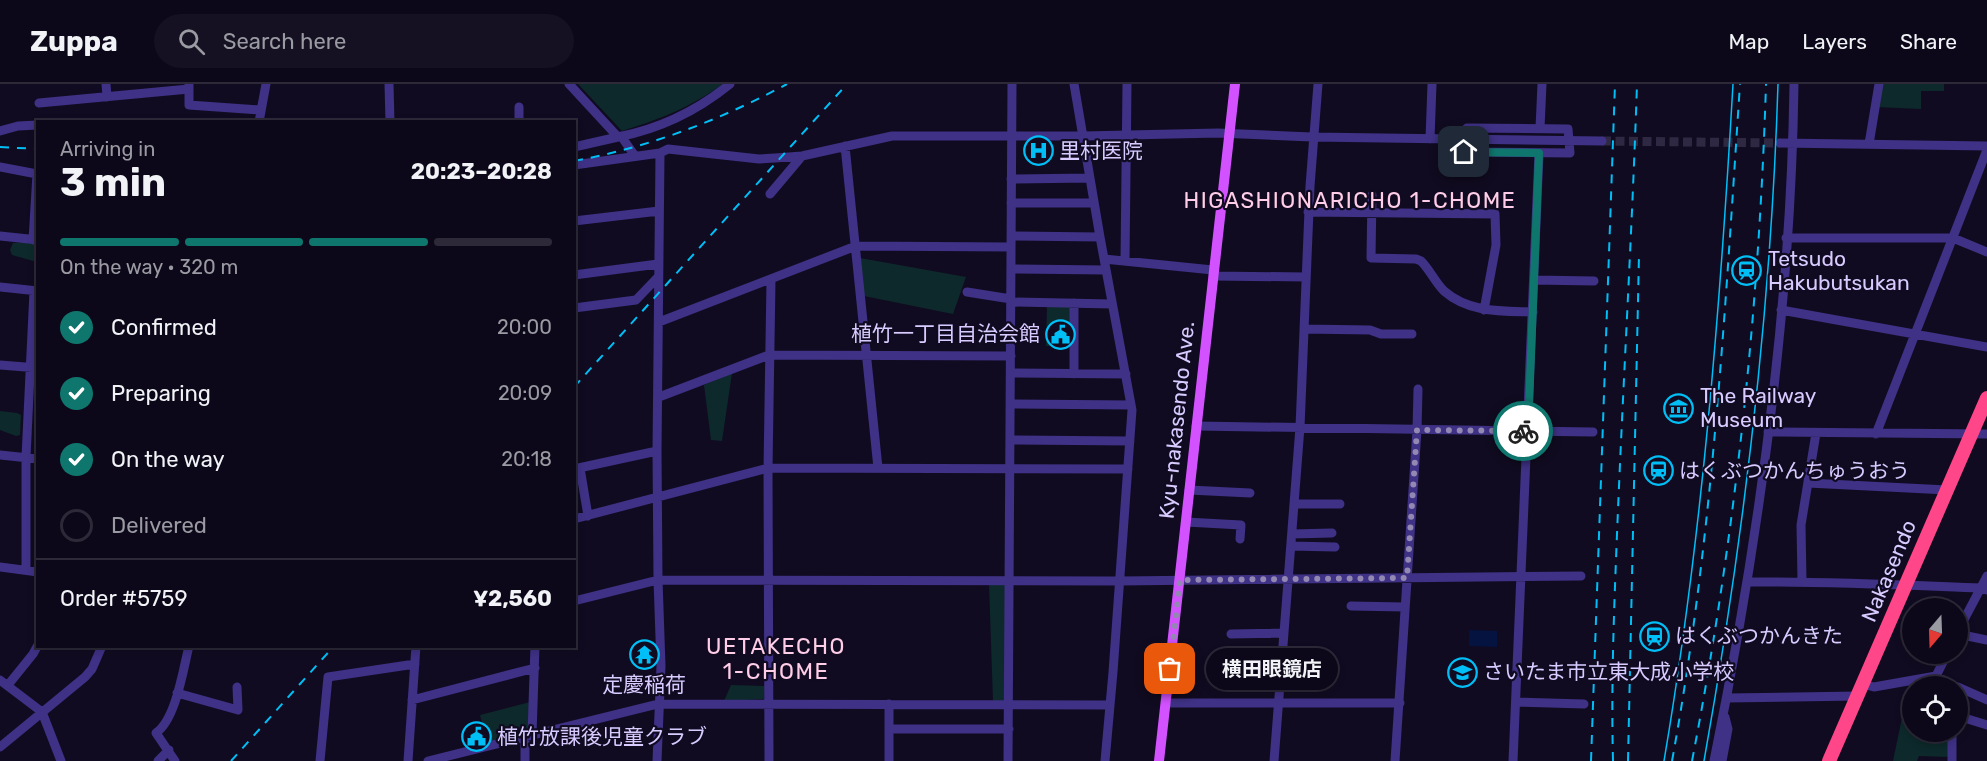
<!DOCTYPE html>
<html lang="en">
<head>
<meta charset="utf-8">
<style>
  :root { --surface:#0d0819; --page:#161122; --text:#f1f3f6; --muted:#9a9aa2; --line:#2d2938; --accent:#0f766e }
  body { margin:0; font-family:Rubik,"Noto Sans JP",sans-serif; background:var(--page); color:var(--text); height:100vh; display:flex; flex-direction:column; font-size:22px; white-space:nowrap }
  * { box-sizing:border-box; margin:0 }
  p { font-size:20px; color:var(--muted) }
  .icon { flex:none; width:33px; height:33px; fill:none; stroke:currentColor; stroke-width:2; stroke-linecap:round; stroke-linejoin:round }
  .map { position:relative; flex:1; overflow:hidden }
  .details { position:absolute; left:36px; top:36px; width:540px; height:528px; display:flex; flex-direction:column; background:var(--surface); border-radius:0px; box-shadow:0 3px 9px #0003,0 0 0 2px var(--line) }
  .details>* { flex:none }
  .needle { width:39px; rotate:199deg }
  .controls { position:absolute; left:1902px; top:514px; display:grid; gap:12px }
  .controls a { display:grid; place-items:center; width:66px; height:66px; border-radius:50%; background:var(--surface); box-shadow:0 3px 9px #0003,0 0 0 2px var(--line); font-size:30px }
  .pin { position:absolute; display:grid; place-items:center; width:51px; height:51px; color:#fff; margin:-26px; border-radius:12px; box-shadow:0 3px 9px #0006 }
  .courier { position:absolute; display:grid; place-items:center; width:60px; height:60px; margin:-30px; border:4px solid #0f766e; border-radius:50%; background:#fff; color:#222; box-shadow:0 2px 8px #0007 }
  .bubble { position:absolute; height:42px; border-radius:21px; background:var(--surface); box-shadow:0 3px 9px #0003,0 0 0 2px var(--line); font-size:20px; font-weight:700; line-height:42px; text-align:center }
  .headline em { font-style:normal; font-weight:700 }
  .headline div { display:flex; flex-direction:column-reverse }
  .headline { display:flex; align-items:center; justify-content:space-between; height:102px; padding:0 24px }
  h1 { font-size:39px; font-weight:700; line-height:45px }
  .bar { display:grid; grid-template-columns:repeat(4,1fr); gap:9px 6px; align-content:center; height:72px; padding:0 24px }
  .bar i { height:8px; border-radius:4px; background:var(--line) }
  .bar .selected { background:var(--accent) }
  .bar p { grid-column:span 4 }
  .line { display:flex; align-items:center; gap:15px; padding:0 24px; border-top:2px solid var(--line) }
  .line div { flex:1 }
  ol { padding:0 24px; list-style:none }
  li { display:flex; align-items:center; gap:18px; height:66px }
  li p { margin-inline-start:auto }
  li .icon { padding:6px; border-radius:50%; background:var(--accent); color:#fff; stroke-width:4 }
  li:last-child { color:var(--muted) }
  li i { width:33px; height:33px; border:3px solid var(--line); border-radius:50% }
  header { display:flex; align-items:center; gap:36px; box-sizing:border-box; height:84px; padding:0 30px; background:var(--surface); border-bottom:2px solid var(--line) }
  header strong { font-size:28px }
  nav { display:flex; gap:33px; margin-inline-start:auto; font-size:21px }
  .search { width:420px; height:54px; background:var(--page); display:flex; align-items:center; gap:15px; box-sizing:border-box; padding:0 21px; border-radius:33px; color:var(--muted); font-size:22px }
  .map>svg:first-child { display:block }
  .green { fill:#0d292b }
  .water { fill:#041340 }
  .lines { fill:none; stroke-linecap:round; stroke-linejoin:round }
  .minor-tunnel { stroke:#2f2842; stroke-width:9; stroke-dasharray:9 4.5; stroke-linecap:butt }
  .minor { stroke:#3f3185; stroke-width:9 }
  .major { stroke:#d352ff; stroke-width:10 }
  .highway { stroke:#ff4688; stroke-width:14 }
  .tram { stroke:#00bff6; stroke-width:1.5 }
  .rail { stroke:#00bff6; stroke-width:2; stroke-dasharray:9 8; stroke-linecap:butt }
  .done { stroke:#9288b1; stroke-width:6; stroke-dasharray:0 10.8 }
  .route { stroke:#0f766e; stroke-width:8 }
  .labels { text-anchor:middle; stroke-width:4.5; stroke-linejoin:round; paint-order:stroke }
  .poi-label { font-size:21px; fill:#d7cbff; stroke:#110b21; text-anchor:start }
  .street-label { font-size:21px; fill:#d7cbff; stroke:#110b21 }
  .neighbourhood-label { font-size:22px; letter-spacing:1.5px; fill:#ffcde7; stroke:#110b21 }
</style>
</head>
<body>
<header>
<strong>Zuppa</strong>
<div class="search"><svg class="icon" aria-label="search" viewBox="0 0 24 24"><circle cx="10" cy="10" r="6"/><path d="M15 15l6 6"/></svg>Search here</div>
<nav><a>Map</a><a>Layers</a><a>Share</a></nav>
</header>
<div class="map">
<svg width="1987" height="677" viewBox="0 0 1987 677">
  <rect width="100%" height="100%" fill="#110b21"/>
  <path class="green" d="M578 0H723C687 25 663 34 622 47Z
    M1881 0H1944V7H1921V25L1876 23Z
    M27 158 37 160V178L12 171 10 166 13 159Z
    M860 174 966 193 953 230 864 212Z
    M1047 221H1072L1073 262H1046Z
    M732 289 722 357 711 356 704 301Z
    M0 327 17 329 21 331 20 351 16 352 0 346Z
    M989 500H1007V618L993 617Z
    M1936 594 1950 603H1912V648H1950V673L1919 672 1917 677H1893L1909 600Z
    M731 601 765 602 764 615 724 617Z
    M530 618V644L527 648 487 658 480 631Z"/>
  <path class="water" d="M1469 546 1497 547V563L1469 562Z"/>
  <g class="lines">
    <path class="minor-tunnel" d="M1602 57 1780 59"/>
    <path class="minor" d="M106 0 107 13
      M189 0V21L261 26
      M389 0 390 38
      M569 0 618 53C659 45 698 26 730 0
      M1074 0 1100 153
      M39 19 189 5
      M519 23V38
      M259 38 266 0
      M1467 44 1568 45 1570 69 1464 68 1461 64 1462 49Z
      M1540 44 1542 0
      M0 47 18 42 38 41
      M621 52 635 72
      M1430 55 1432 0
      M1780 59 1987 62
      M1869 60 1879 0
      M845 62 878 384
      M574 63 618 53
      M574 81 660 69 668 65 759 75 775 74 802 72 892 52H1083L1218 49 1312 53 1602 57
      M0 83 37 90 33 156
      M1011 95 1089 94
      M770 110 802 72
      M1372 111 1371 174 1416 175 1421 177C1430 186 1435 198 1444 207 1469 229 1502 227 1533 228
      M1011 119H1094
      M1308 128 1495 130 1496 161 1484 226
      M574 137 659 127
      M0 152 38 156
      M1011 152 1100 153 1132 326 1113 588 1105 677
      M1786 154H1953L1987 168
      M1104 175 1213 186
      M1125 177 1127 0
      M1011 185 1106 186
      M574 191 658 180
      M1213 192 1306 193
      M1534 196 1594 197
      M0 203 38 207
      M967 208 1011 215
      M1011 218 1112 220
      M574 224 636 216 658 193
      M1781 226 1987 263
      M659 238 856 162 1011 163
      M1304 245 1370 246 1381 250H1412
      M0 281 38 284
      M1011 289 1126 290
      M1074 290V219
      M659 313 769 271 1011 272
      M1011 320 1131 321
      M1196 342 1593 348
      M1768 348 1987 350
      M1876 350 1987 66
      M1010 356 1130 357
      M0 371 38 375
      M580 384 588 432
      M574 385 657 367
      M1808 399 1947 406
      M1189 406 1250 409
      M1294 420H1340
      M574 435 768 384 1128 385
      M1186 438 1241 441 1240 455
      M1292 450 1332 449
      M1291 462 1335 463
      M0 483 38 488
      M26 486V373L34 207
      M1802 497 1801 441 1816 349
      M1747 498C1825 497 1903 501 1981 504L1987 506
      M574 517 658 496 1120 497 1581 492
      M1351 522 1405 523
      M1958 547 1987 492
      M1231 550 1284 549
      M1958 550 1987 556
      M1936 592 1947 570
      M0 596 42 628 61 677
      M1863 600 1874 603 1936 592 1956 603
      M8 601 33 570 38 561
      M1958 603 1987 616
      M177 609 238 626 237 603
      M1727 614 1858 612
      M412 616 535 584
      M1516 618 1584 620
      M1166 619H1400
      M1958 632 1987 641
      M889 645H1009
      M532 650 535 562
      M525 652V677
      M0 663 85 593 92 585 102 562
      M158 677 169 666
      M175 677 156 649C176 635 183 586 189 562
      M320 677 328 593 415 580
      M408 677 416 562
      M428 677 658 620 1109 621
      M657 677 661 582 658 496 657 367 660 69
      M769 677 768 384 771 196
      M889 677V620
      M1008 677 1012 0
      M1274 677 1300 343 1310 102 1318 0
      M1395 677 1417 346 1418 305
      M1513 677 1539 69
      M1714 677C1759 455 1791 227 1794 0
      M1722 677 1728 645 1725 633
      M1952 677V648"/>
    <path class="major" d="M1159 677 1235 0"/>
    <path class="highway" d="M1829 677 1987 314"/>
    <path class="tram" d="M1664 677C1702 453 1720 227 1733 0
      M1704 677C1744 453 1771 228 1778 0"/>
    <path class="rail" d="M0 63 38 65
      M574 77C650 63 720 36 787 0
      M574 303 847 0
      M231 677 334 562
      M1591 677 1615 0
      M1613 677C1611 601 1614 526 1617 450 1623 300 1632 150 1637 0
      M1628 677 1639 171
      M1672 677C1713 453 1725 226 1740 0
      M1692 677C1735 454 1759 227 1766 0"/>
  </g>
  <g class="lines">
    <path class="done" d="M1170 585 1180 496 1407 494 1417 346 1523 347"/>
    <path class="route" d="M1464 68 1539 69 1528 347H1523"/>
  </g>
  <defs>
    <symbol id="hospital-ring" viewBox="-11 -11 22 22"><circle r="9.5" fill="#110b21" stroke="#00bff6" stroke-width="1.5"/><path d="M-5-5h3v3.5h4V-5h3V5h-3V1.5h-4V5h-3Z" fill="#00bff6"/></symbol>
    <symbol id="station-ring" viewBox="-11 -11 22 22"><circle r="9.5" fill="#110b21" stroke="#00bff6" stroke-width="1.5"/><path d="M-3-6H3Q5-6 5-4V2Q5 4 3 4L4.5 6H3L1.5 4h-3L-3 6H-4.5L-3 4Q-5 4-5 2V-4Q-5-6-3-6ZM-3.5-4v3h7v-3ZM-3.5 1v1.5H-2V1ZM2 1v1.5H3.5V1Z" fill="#00bff6"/></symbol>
    <symbol id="civic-ring" viewBox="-11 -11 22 22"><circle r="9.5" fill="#110b21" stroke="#00bff6" stroke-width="1.5"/><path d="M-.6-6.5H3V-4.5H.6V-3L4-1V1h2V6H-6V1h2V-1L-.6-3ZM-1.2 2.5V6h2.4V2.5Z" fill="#00bff6"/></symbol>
    <symbol id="museum-ring" viewBox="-11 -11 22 22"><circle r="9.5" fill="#110b21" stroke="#00bff6" stroke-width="1.5"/><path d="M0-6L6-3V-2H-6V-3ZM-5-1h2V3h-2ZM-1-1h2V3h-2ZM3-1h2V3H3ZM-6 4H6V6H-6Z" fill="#00bff6"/></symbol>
    <symbol id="temple-ring" viewBox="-11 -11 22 22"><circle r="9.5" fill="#110b21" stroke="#00bff6" stroke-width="1.5"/><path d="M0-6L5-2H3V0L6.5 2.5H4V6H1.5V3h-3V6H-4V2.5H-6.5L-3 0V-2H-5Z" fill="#00bff6"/></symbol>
    <symbol id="school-ring" viewBox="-11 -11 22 22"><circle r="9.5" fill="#110b21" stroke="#00bff6" stroke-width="1.5"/><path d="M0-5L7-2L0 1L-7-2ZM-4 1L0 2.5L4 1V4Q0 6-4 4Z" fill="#00bff6"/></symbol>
  </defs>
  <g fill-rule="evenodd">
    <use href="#hospital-ring" x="1022" y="50" width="33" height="33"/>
    <use href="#station-ring" x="1730" y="170" width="33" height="33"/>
    <use href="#civic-ring" x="1044" y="234" width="33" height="33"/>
    <use href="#museum-ring" x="1662" y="308" width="33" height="33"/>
    <use href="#station-ring" x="1642" y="370" width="33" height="33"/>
    <use href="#station-ring" x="1638" y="536" width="33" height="33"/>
    <use href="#temple-ring" x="628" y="554" width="33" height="33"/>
    <use href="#school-ring" x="1446" y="572" width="33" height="33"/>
    <use href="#civic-ring" x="460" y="636" width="33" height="33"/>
  </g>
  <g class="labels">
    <g class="poi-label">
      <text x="1059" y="74">里村医院</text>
      <text x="1768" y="182">Tetsudo<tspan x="1768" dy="24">Hakubutsukan</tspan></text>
      <text x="1040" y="257" text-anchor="end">植竹一丁目自治会館</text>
      <text x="1700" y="319">The Railway<tspan x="1700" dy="24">Museum</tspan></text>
      <text x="1679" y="394">はくぶつかんちゅうおう</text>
      <text x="1675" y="559">はくぶつかんきた</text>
      <text x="1483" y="595">さいたま市立東大成小学校</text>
      <text x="644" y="608" text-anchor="middle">定慶稲荷</text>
      <text x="497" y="660">植竹放課後児童クラブ</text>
    </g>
    <g class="street-label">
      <text transform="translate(1177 336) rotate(-84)" y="7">Kyu-nakasendo Ave.</text>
      <text transform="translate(1889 487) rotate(-67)" y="7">Nakasendo</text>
    </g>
    <g class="neighbourhood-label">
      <text x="1350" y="124">HIGASHIONARICHO 1-CHOME</text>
      <text x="776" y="570">UETAKECHO<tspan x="776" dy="25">1-CHOME</tspan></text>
    </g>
  </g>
</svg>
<div class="controls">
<a><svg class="needle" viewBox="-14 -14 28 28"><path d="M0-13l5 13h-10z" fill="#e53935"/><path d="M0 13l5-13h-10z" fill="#9a9aa2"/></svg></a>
<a><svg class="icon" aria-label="locate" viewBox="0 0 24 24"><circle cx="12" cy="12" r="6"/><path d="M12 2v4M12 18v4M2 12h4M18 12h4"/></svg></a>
</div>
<div class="pin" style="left:1170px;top:585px;background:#ea580c"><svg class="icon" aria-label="bag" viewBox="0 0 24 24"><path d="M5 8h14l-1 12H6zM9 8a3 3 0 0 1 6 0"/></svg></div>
<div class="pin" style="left:1464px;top:68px;background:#1f2937"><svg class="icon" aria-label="home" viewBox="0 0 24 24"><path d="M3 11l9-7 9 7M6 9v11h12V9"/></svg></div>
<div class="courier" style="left:1523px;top:347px"><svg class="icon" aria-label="bike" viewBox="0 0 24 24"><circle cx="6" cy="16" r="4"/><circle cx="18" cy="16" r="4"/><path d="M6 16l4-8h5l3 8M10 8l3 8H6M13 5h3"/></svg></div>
<div class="bubble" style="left:1206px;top:564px;width:132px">横田眼鏡店</div>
<section class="details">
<div class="headline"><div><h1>3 min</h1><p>Arriving in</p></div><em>20:23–20:28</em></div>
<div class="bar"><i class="selected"></i><i class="selected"></i><i class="selected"></i><i></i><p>On the way · 320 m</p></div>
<ol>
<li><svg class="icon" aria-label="check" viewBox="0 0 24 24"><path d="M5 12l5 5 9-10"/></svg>Confirmed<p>20:00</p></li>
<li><svg class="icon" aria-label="check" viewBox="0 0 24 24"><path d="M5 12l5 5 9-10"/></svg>Preparing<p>20:09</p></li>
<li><svg class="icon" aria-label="check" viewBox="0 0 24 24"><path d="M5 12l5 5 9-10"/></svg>On the way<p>20:18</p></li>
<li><i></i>Delivered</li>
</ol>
<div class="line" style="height:78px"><div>Order #5759</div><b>¥2,560</b></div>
</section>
</div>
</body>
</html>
